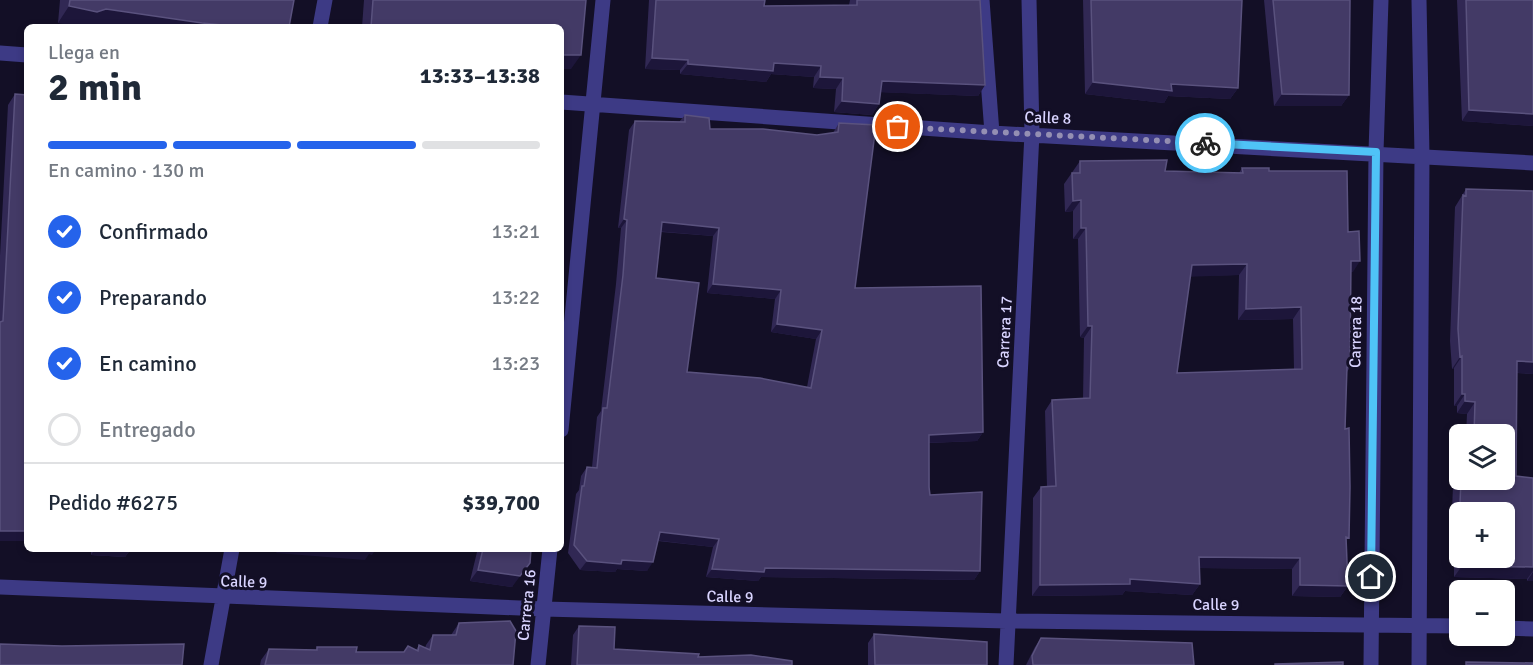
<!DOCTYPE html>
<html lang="es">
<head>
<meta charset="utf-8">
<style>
  :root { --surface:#fff; --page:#f2f2f3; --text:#1f2937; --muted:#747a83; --line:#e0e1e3; --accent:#2563eb }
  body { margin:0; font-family:Signika,sans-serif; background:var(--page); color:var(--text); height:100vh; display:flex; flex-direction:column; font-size:22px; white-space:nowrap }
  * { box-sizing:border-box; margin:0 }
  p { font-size:20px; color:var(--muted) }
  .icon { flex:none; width:33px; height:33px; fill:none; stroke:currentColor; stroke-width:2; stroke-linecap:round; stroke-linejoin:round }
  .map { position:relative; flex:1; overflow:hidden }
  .drawer { position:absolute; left:24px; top:24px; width:540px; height:528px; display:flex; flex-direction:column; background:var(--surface); border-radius:9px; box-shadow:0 3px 9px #0003 }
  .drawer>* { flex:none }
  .fabs { position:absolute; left:1449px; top:424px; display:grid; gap:12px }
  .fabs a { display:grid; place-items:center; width:66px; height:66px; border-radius:9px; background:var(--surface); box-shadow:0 3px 9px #0003; font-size:30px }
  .pin { position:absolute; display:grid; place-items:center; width:51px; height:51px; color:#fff; margin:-26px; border:3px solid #fff; border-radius:50%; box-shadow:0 2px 6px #0007 }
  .courier { position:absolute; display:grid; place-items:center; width:60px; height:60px; margin:-30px; border:4px solid #4fc3f7; border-radius:50%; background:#fff; color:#222; box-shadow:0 2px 8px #0007 }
  .head em { font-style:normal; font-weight:700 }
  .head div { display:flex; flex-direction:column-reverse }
  .head { display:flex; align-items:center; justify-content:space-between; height:102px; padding:0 24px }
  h1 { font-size:39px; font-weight:700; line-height:45px }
  .bar { display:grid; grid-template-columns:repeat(4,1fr); gap:9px 6px; align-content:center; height:72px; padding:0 24px }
  .bar i { height:8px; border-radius:4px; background:var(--line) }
  .bar .active { background:var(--accent) }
  .bar p { grid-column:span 4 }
  .line { display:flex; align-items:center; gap:15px; padding:0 24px; border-top:2px solid var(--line) }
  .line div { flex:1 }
  ol { padding:0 24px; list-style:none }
  li { display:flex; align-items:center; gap:18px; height:66px }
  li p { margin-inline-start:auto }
  li .icon { padding:6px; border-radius:50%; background:var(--accent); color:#fff; stroke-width:4 }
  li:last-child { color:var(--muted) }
  li i { width:33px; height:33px; border:3px solid var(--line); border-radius:50% }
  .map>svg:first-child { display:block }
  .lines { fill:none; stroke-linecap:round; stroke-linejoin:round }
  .street { stroke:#3d3a85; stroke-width:15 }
  .wall { fill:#312854; fill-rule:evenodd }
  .shaded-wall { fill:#1d163a }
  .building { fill:#433a66; stroke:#5a527e; stroke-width:1.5; fill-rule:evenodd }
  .done { stroke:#948fb3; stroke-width:6; stroke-dasharray:0 10.8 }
  .route { stroke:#4fc3f7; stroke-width:8 }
  .labels { text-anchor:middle; stroke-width:6; stroke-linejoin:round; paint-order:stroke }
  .street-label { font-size:16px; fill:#d9d4ff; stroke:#130f26 }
</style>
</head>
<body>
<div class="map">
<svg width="1533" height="665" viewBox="0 0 1533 665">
  <rect width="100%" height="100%" fill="#130f26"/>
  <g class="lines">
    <path class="street" d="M982 0 992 133
      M320 27 325 0
      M0 53 27 55
      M561 102 992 133 1533 163
      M561 430 603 0
      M0 587 544 609 1007 621 1460 626
      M1504 628 1533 629
      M211 665 232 549
      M538 665 550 549
      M1006 665 1032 133 1029 0
      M1371 665 1376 152 1381 0
      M1419 665 1422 155 1419 0"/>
  </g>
  <path class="wall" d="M60 0H294L94 25 58 23Z
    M364 0H586L571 69H561V27H362Z
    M649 0H765L764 6 849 5 850 0H980L985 85 978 96 881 92 879 104 872 115 834 112 836 89 813 88 814 77 771 74 766 82 680 74V70L645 69Z
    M1083 0H1242L1238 88 1230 99 1168 96 1164 103 1085 94Z
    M1264 0H1350L1349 95 1341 106H1274Z
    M1457 0H1533V126L1462 121Z
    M15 94 0 541V256L8 105Z
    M685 115 710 129 817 135 833 133 839 123 855 288 983 432 977 441 929 443 930 495 980 571 974 580 761 577 758 581 706 577 713 547 658 541 647 571 617 569 615 572 580 570 568 553 576 494 579 490 581 476 587 467H592L597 417 601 411 616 284 621 228H618L629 130 635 121 679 122ZM661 232 713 236 707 293 775 299 771 332 816 339 807 387 687 372 656 278Z
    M1080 161 1165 171 1239 173 1242 168 1269 171 1348 232 1353 272H1351L1350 367 1347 372 1345 429 1346 542 1348 586 1340 597 1292 596V569L1200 568V584L1192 595 1125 591 1122 595 1032 596 1033 498 1041 487H1047L1045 411 1052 400 1083 399 1084 338 1080 337 1078 239H1073V211L1065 212 1064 184ZM1239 275 1238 320 1293 319 1294 369 1177 373 1190 276Z
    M1466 189 1533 191V374L1517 373 1516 476 1533 478V581H1527V579L1454 577V562H1450L1454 460 1460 451V480H1504V435H1466L1467 414 1457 413V406H1454V368L1452 369 1450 341 1455 207ZM1460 513 1504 558H1460Z
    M91 549H131L125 557 91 555Z
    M442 549H531L512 587 470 581 477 552H442Z
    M459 623 513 665H260L261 660 269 649 316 650 317 647 356 652H404L416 650 419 645 425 648 426 645 433 635H451Z
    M579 626 614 649 792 665H571L573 635Z
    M874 634 987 665H868V643Z
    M1041 638 1194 665H1026L1035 647Z"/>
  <path class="shaded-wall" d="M69 6 106 9 243 27H106L94 25 88 27H81L58 23Z
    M561 55H581L571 69H561Z
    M652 58 688 60 680 70 645 69Z
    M774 63 821 66 814 77 771 74 766 82 680 74 688 64Z
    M820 77 843 78 836 89 813 88Z
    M882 81 985 85 978 96 875 92Z
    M1093 82 1171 84 1238 88 1230 99 1168 96 1164 103 1085 94Z
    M1282 94 1349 95 1341 106H1274Z
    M842 101 879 104 872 115 834 112Z
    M1469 110 1533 114V126L1462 121Z
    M1081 200 1073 211 1065 212 1073 201Z
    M624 219 627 220 621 228H618Z
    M662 222 719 228 713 236 656 231Z
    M1081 228H1086L1078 239H1073Z
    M1351 261H1360L1353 272H1343Z
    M1247 264 1239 275 1184 277 1192 265Z
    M713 284 781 290 775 299 707 293Z
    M1301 307 1293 319 1238 320 1246 309Z
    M777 324 822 330 816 339 771 332Z
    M1088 326H1092L1084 338 1080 337Z
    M1462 356 1454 368 1452 369 1460 357Z
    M1517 361 1533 362V374L1509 372Z
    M1462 394H1465L1457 406H1454Z
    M1465 401 1475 402 1467 414 1457 413Z
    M983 432 977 441 923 443 929 435Z
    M0 531H27V541H0Z
    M660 532 719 539 713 547 654 540Z
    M95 549H131L125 557 91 555Z
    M279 549H376L372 555 369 554 365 560 276 553Z
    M444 549H479L477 552H442Z
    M1458 550H1460V554L1454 562H1450Z
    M1199 557 1300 558 1292 569 1192 568Z
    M622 560 653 562 647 571 617 569 615 572 580 570 587 561Z
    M530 563 512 587 470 581 478 570Z
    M1462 566 1533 567V571L1527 579 1454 577Z
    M765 568 980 571 974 580 761 577 758 581 706 577 712 569Z
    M1533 572V581H1527Z
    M1130 579 1200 584 1192 595 1125 591 1122 595 1032 596 1040 585Z
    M1300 585 1348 586 1340 597 1292 596Z"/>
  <path class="building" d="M70 0H294L289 27H243L202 23 106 9 97 12 69 6Z
    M373 0H586L581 55H561V27H371Z
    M656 0H765L764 6 857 5V0H980L985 85 882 81 879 104 842 101 843 78 820 77 821 66 774 63 773 71 688 64V60L652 58Z
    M1091 0H1242L1238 88 1171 84 1172 91 1093 82Z
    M1273 0H1350L1349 95 1282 94Z
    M1466 0H1533V114L1469 110Z
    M15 94 27 95V531H0V322L3 321Z
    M685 115 709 118 710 129H763L817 135 838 132 839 123 876 125 855 288 981 286 983 432 929 435V487L930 495 982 492 980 571 765 568 764 572 712 569 719 539 660 532 653 562 622 560 621 564 587 561 574 545 582 486H584L587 467 597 468 603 408H607L623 275 627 220 624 219 635 121 685 122ZM662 222 719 228 713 284 781 290 777 324 822 330 811 388 760 378 687 372 699 283 656 278Z
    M1167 160 1165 171 1243 173 1242 168H1269V171H1347L1348 232 1359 231 1360 261H1351L1350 367H1347L1345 429 1349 428 1350 487 1349 538 1346 537 1348 586 1300 585V558L1199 557 1200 584 1130 579V584L1040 585 1041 487 1056 486 1052 400 1090 398 1092 326H1088L1086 228H1081V200L1073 201 1072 173H1080V161ZM1247 264 1246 309 1301 307 1302 369 1177 373 1192 265Z
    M1466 189 1533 191V362L1517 361 1516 476 1533 478V567L1462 566V558H1504V513H1460V550H1458L1461 480H1504V435H1474L1475 402 1465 401V394H1462V356L1460 357 1458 329 1463 195 1466 196Z
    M483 549H531L530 563 520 576 478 570Z
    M510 621 516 631 513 665H265L269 649 317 650V647H357L356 652H404L408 646 418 651 419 645 430 650 433 635H456L459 623Z
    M579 626 615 627 614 649 699 654 698 657 751 655 792 661V665H577Z
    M874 634 987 642V665H875Z
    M1041 638 1192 643 1194 665H1033L1032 656Z
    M0 644 62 646 184 644 182 665H0Z
    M1343 662V665H1275V664Z
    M1466 662 1533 663V665H1466Z"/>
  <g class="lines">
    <path class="done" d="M898 127 1205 143"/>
    <path class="route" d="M1205 143 1376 152 1371 577"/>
  </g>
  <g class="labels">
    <g class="street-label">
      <text transform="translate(1048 117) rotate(2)" y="6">Calle 8</text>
      <text transform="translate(1004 332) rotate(-87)" y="6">Carrera 17</text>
      <text transform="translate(1355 332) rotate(-89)" y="6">Carrera 18</text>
      <text transform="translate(244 581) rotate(2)" y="6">Calle 9</text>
      <text transform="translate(730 596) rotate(1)" y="6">Calle 9</text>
      <text x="1216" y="610">Calle 9</text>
      <text transform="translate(526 605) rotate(-84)" y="6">Carrera 16</text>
    </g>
  </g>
</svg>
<div class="fabs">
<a><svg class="icon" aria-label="layers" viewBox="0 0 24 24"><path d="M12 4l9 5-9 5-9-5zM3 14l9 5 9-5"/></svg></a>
<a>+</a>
<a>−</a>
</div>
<div class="pin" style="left:898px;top:127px;background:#ea580c"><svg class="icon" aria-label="bag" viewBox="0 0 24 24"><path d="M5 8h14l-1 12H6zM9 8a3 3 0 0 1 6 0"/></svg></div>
<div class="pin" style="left:1371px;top:577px;background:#1f2937"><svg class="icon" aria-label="home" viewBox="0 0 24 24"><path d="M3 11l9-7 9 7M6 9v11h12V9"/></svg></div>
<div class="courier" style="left:1205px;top:143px"><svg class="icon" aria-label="bike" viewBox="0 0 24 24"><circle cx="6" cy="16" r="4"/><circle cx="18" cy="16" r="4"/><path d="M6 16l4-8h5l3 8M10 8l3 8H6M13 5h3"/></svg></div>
<section class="drawer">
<div class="head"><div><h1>2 min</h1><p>Llega en</p></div><em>13:33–13:38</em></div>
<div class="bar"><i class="active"></i><i class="active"></i><i class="active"></i><i></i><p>En camino · 130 m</p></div>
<ol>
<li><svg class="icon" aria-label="check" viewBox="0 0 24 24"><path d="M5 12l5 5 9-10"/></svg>Confirmado<p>13:21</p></li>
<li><svg class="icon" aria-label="check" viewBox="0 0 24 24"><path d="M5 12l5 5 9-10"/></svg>Preparando<p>13:22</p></li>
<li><svg class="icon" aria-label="check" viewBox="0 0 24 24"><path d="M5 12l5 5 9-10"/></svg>En camino<p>13:23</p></li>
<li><i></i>Entregado</li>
</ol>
<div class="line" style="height:78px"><div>Pedido #6275</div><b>$39,700</b></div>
</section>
</div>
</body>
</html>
